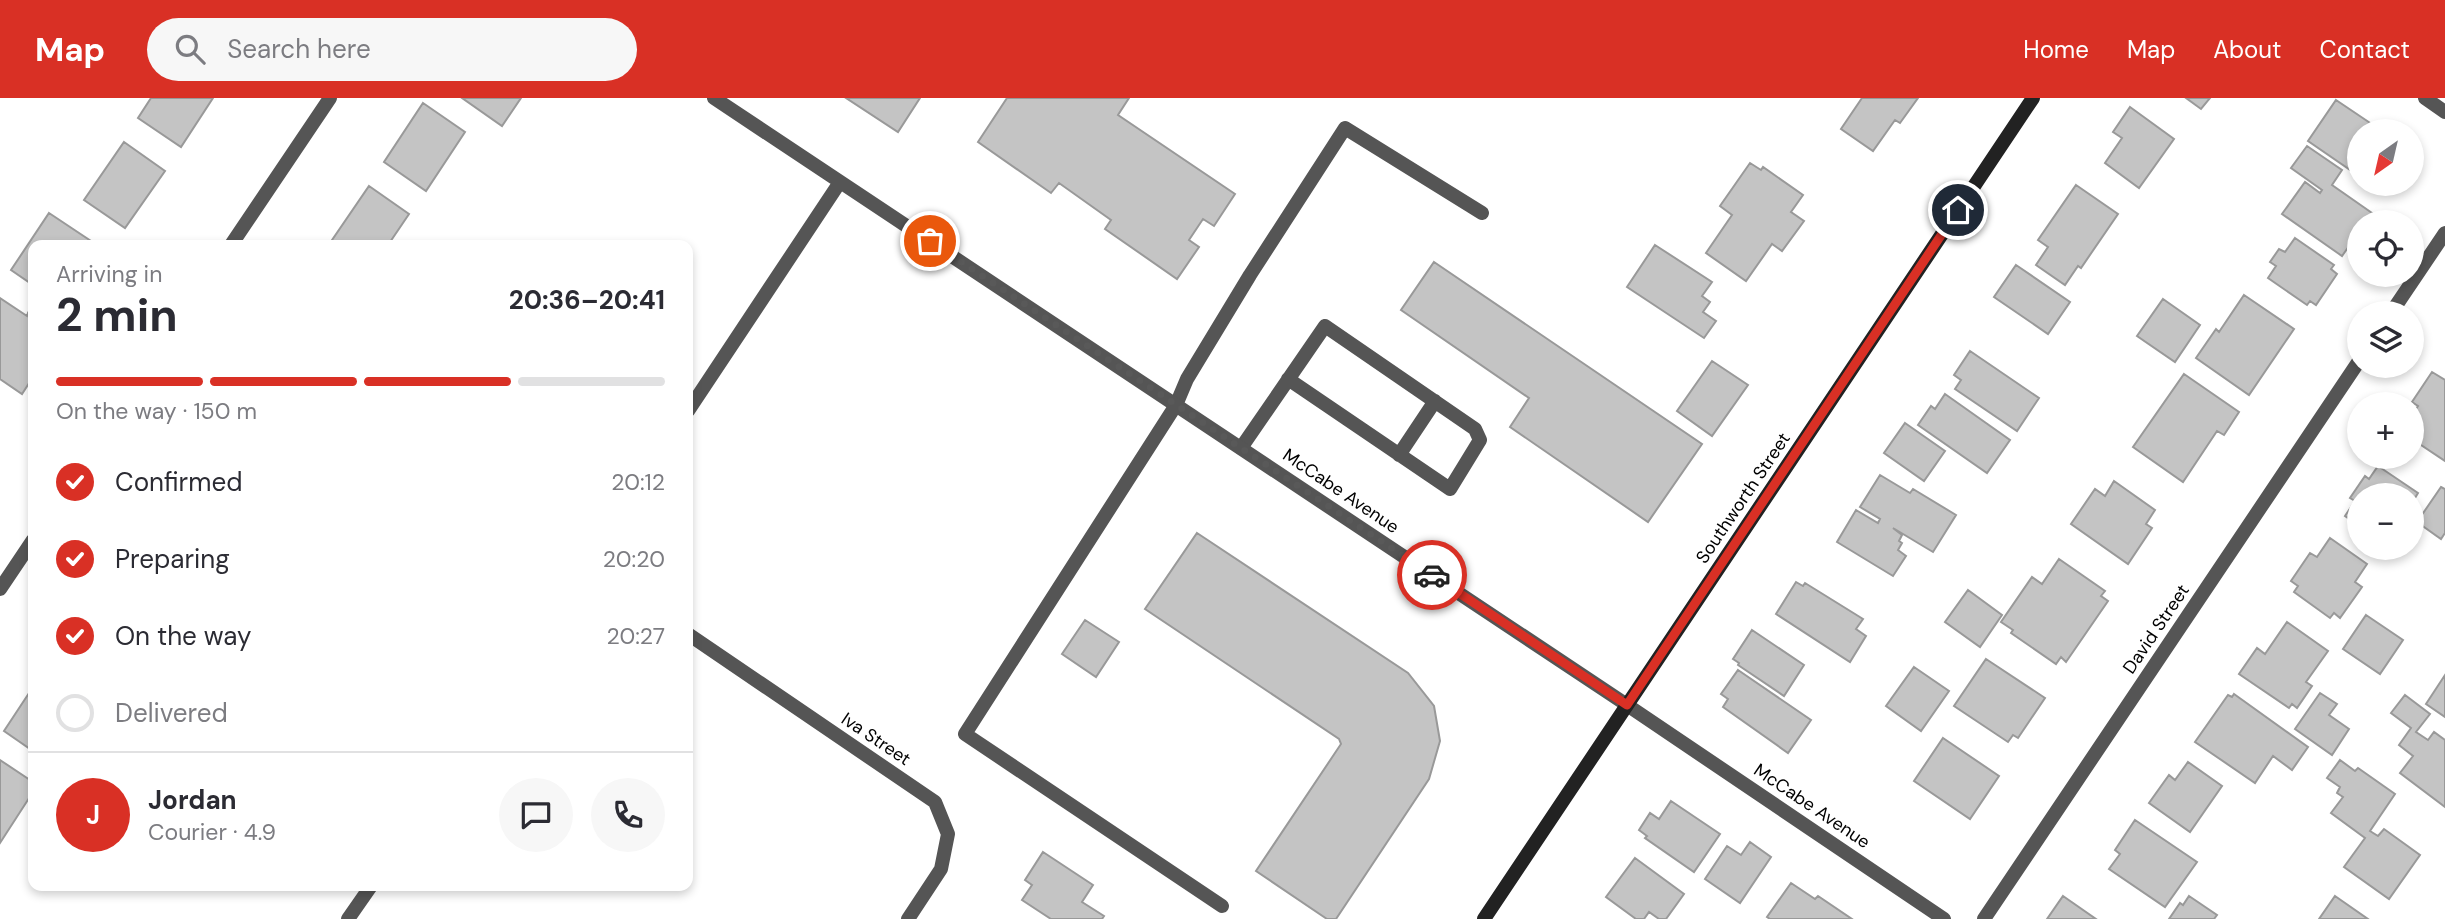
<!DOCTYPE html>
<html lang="en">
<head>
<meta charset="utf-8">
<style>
  :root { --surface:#fff; --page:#f7f7f7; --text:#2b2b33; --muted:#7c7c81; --line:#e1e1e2; --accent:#d93025 }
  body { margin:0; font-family:"DM Sans",sans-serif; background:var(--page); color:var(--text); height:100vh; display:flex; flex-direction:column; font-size:26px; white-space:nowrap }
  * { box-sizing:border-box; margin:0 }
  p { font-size:23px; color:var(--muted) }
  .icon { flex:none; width:38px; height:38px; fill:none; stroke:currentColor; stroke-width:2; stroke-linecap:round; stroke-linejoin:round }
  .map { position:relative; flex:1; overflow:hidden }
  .panel { position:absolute; left:28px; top:142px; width:665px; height:651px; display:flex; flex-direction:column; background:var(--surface); border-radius:14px; box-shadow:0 4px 10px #0003 }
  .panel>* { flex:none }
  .needle { width:46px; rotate:214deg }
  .controls { position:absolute; left:2347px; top:21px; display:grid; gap:14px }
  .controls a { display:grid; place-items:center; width:77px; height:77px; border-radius:50%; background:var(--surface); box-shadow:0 4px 10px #0003; font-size:35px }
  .pin { position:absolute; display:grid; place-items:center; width:60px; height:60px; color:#fff; margin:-30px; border:4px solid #fff; border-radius:50%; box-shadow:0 2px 7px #0007 }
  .courier { position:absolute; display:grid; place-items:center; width:70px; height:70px; margin:-35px; border:5px solid #d93025; border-radius:50%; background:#fff; color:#222; box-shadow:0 2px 9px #0007 }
  .head em { font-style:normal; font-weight:700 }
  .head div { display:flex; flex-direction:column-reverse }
  .head { display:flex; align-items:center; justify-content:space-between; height:119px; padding:0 28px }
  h1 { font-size:46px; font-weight:700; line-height:52px }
  .bar { display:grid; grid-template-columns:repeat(4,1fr); gap:10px 7px; align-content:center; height:84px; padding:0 28px }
  .bar i { height:9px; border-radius:5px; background:var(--line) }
  .bar .current { background:var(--accent) }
  .bar p { grid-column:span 4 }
  .line { display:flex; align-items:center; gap:18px; padding:0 28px; border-top:2px solid var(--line) }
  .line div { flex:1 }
  .round { display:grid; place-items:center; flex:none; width:74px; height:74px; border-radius:37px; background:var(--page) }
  ol { padding:0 28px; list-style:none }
  li { display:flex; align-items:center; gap:21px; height:77px }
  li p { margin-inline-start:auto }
  li .icon { padding:7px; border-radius:50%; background:var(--accent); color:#fff; stroke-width:4 }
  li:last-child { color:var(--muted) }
  li i { width:38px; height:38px; border:4px solid var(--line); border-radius:50% }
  header { display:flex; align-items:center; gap:42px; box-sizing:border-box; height:98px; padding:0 35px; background:var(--accent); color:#fff }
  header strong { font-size:33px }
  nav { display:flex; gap:38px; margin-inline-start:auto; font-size:24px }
  .search { width:490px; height:63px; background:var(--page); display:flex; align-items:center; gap:18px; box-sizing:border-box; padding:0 24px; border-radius:38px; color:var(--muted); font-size:26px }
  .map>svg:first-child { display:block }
  .building { fill:#c4c4c4; stroke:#999; stroke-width:2 }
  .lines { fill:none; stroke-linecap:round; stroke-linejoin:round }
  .lane { stroke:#555; stroke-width:14 }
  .street { stroke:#555; stroke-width:14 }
  .secondary { stroke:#222; stroke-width:14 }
  .done { stroke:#595959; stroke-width:7; stroke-dasharray:0 12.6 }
  .route { stroke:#d93025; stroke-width:9 }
  .labels { text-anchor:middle; stroke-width:7; stroke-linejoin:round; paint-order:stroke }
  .street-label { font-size:18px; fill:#000; stroke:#fff }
</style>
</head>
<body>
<header>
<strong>Map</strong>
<div class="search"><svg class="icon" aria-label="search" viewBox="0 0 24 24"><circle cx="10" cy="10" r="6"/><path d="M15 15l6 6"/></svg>Search here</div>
<nav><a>Home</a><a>Map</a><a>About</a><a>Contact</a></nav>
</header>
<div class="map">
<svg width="2445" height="821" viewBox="0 0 2445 821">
  <rect width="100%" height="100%" fill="#fff"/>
  <path class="building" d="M151 0H213L181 49 138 20Z
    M462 0H521L502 28Z
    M846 0H920L898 34Z
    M1007 0H1129L1118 17 1235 96 1214 128 1203 121 1189 142 1199 149 1177 181 1105 131 1111 122 1059 85 1051 95 978 44Z
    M1862 0H1918L1900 25 1895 22 1873 53 1841 31Z
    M2186 0H2210L2201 11Z
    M2336 2 2382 33H2359V78L2308 43Z
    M423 5 465 34 426 93 384 64Z
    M2130 9 2174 41 2139 90 2105 65 2122 40 2113 34Z
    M124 44 165 73 125 130 84 102Z
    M2307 48 2342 72 2332 87 2372 115 2366 124H2359V134L2342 158 2282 116 2305 84 2320 95 2322 92 2291 70Z
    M1750 65 1761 72 1763 69 1803 97 1791 114 1804 123 1782 153 1772 146 1746 183 1706 155 1732 117 1720 108Z
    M2076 87 2118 116 2081 170 2078 168 2065 187 2036 167 2048 149 2038 142Z
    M369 88 409 116 388 147H333L330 145Z
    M49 115 97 147H33V187L11 172Z
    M2295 140 2334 167 2331 171 2337 176 2316 207 2310 203 2307 207 2268 180 2276 168 2270 164 2279 151 2285 154Z
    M1655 147 1712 184 1702 198 1710 204 1703 214 1716 223 1704 240 1627 189Z
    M1434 164 1702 346 1648 424 1510 329 1529 300 1401 212Z
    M2016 167 2070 204 2048 236 1994 199Z
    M2244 197 2294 231 2249 297 2196 260 2216 231 2219 234Z
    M0 200 27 218 28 215 33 219V279L22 296 0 281Z
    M2163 201 2200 227 2175 264 2137 238Z
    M1970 253 2039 300 2017 333 1955 291 1961 282 1954 277Z
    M1712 263 1748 287 1712 338 1677 313Z
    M2432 274 2445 282V363L2412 341V317L2418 308 2412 304Z
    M2184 276 2239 314 2224 337 2217 333 2183 384 2133 349Z
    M1945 296 2010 342 1987 375 1918 327 1931 308 1935 311Z
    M1905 325 1945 353 1924 383 1884 355Z
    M2378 368 2418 395 2412 405V397H2359V428L2345 418 2355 403 2350 400 2365 378 2369 381Z
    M1880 377 1910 395 1913 391 1956 417 1933 454 1893 430 1902 437 1899 443 1902 445 1898 452 1906 458 1893 478 1837 444 1856 412 1878 425 1880 421 1860 409Z
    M2114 383 2155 412 2146 426 2152 430 2128 466 2071 426 2095 391 2105 398Z
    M2441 389 2445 391V435L2441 441 2417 424Z
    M1197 435 1408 575 1434 608 1440 643 1429 681 1336 821H1327L1256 773 1341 646 1339 641 1145 511Z
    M2330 440 2367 466 2355 484 2362 489 2340 520 2334 515 2330 520 2294 494 2298 488 2291 483 2310 455 2317 459Z
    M2059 461 2105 493 2101 498 2108 503 2066 564 2061 559 2056 566 2011 535 2013 532 2001 524 2032 479 2042 486Z
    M1796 484 1803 488 1805 485 1863 521 1856 531 1866 538 1850 564 1776 516Z
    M1968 492 2002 517 1980 549 1945 524Z
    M2366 517 2403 542 2380 576 2343 551Z
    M1085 522 1119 544 1096 579 1062 556Z
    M2287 524 2328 553 2306 584 2312 588 2297 610 2292 606 2289 610 2239 576 2257 550 2265 556Z
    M1752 532 1804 567 1784 598 1738 567 1739 565 1733 561Z
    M1986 561 2045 600 2018 640 2013 637 2008 644 1954 608Z
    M1914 569 1949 593 1921 633 1886 608Z
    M1738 572 1811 622 1788 655 1723 609 1728 601 1721 596Z
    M2445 577V619L2426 606Z
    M33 589V653L4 633Z
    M2320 595 2337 606 2329 617 2349 631 2332 657 2295 631Z
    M2234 596 2308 649 2292 672 2273 658 2255 685 2195 644 2228 597 2232 599Z
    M2405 597 2430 616 2416 634 2428 642 2434 634 2445 642V709L2400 675 2413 658 2399 647 2411 630 2391 615Z
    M1943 640 1999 678 1970 721 1914 683Z
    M0 662 33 684V694L0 745Z
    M2340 662 2355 673 2358 670 2395 696 2370 733 2378 738 2384 731 2420 757 2389 801 2344 769 2365 740 2331 715 2343 699 2337 695 2340 689 2327 680Z
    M2188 664 2222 688 2190 734 2149 705 2169 677 2175 682Z
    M1671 703 1720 736 1694 774 1645 740 1647 738 1639 732 1650 715 1659 721Z
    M2135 722 2197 764 2165 809 2109 771 2120 756 2115 752Z
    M1750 744 1771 759 1740 805 1705 781 1727 748 1741 757Z
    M1043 754 1093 787 1082 804 1104 818 1102 821H1051L1022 802 1032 787 1025 782Z
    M1635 760 1684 796 1666 821H1659L1649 814 1644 821H1636L1606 799Z
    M1791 785 1815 801 1818 798 1852 821H1770L1767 819Z
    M2063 798 2096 821H2047Z
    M2189 798 2217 817 2214 821H2169L2180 805 2183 807Z
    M2335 798 2368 821H2319Z"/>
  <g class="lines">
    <path class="lane" d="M1241 350 1325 228 1475 331 1480 342 1450 391 1288 281
      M1399 357 1435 303
      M1222 808 965 636 1176 307 1187 281 1250 177 1345 30 1482 115"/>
    <path class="street" d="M714 0 1627 607 1944 821
      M2425 0 2445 14
      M231 147 330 0
      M2391 215 2445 135
      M688 313 840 84
      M0 491 33 442
      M688 536 935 704 948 736 941 771 908 821
      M348 821 371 788
      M1984 821 2359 263"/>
    <path class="secondary" d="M1484 821 2033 0"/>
  </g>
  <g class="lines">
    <path class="done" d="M930 143 1432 477"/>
    <path class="route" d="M1432 477 1627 607 1958 112"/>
  </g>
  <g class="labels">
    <g class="street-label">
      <text transform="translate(1341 393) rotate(34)" y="6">McCabe Avenue</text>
      <text transform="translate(1743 400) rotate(-56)" y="6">Southworth Street</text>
      <text transform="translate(2156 531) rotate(-56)" y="6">David Street</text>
      <text transform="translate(876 641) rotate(34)" y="6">Iva Street</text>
      <text transform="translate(1812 708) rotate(34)" y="6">McCabe Avenue</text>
    </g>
  </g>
</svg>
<div class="controls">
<a><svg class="needle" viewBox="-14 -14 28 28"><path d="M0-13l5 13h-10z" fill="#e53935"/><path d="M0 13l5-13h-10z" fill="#7c7c81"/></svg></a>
<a><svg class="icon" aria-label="locate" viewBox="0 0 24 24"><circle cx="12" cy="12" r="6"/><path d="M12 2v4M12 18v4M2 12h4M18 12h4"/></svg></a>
<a><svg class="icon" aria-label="layers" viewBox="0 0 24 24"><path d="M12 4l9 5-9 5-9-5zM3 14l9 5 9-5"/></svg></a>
<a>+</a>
<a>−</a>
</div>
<div class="pin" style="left:930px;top:143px;background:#ea580c"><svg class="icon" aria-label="bag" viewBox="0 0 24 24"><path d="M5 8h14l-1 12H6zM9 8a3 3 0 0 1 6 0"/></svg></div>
<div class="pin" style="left:1958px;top:112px;background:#1f2937"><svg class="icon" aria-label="home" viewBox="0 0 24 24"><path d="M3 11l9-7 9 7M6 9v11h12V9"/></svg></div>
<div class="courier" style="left:1432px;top:477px"><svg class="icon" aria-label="car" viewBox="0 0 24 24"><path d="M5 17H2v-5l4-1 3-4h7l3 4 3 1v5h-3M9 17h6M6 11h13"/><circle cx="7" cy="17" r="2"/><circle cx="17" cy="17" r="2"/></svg></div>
<section class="panel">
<div class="head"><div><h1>2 min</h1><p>Arriving in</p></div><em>20:36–20:41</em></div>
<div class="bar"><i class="current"></i><i class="current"></i><i class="current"></i><i></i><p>On the way · 150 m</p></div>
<ol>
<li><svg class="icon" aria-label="check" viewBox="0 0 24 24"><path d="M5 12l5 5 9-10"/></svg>Confirmed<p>20:12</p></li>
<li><svg class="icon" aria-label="check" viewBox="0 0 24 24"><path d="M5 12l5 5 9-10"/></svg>Preparing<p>20:20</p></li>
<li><svg class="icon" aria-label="check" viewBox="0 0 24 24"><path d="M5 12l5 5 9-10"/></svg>On the way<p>20:27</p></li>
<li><i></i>Delivered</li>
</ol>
<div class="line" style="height:126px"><b class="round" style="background:var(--accent);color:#fff">J</b><div><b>Jordan</b><p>Courier · 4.9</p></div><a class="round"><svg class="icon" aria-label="chat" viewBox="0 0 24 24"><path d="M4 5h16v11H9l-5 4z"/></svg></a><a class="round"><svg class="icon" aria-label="phone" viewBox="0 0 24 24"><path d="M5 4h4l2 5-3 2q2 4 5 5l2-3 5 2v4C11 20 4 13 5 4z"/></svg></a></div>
</section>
</div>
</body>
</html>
